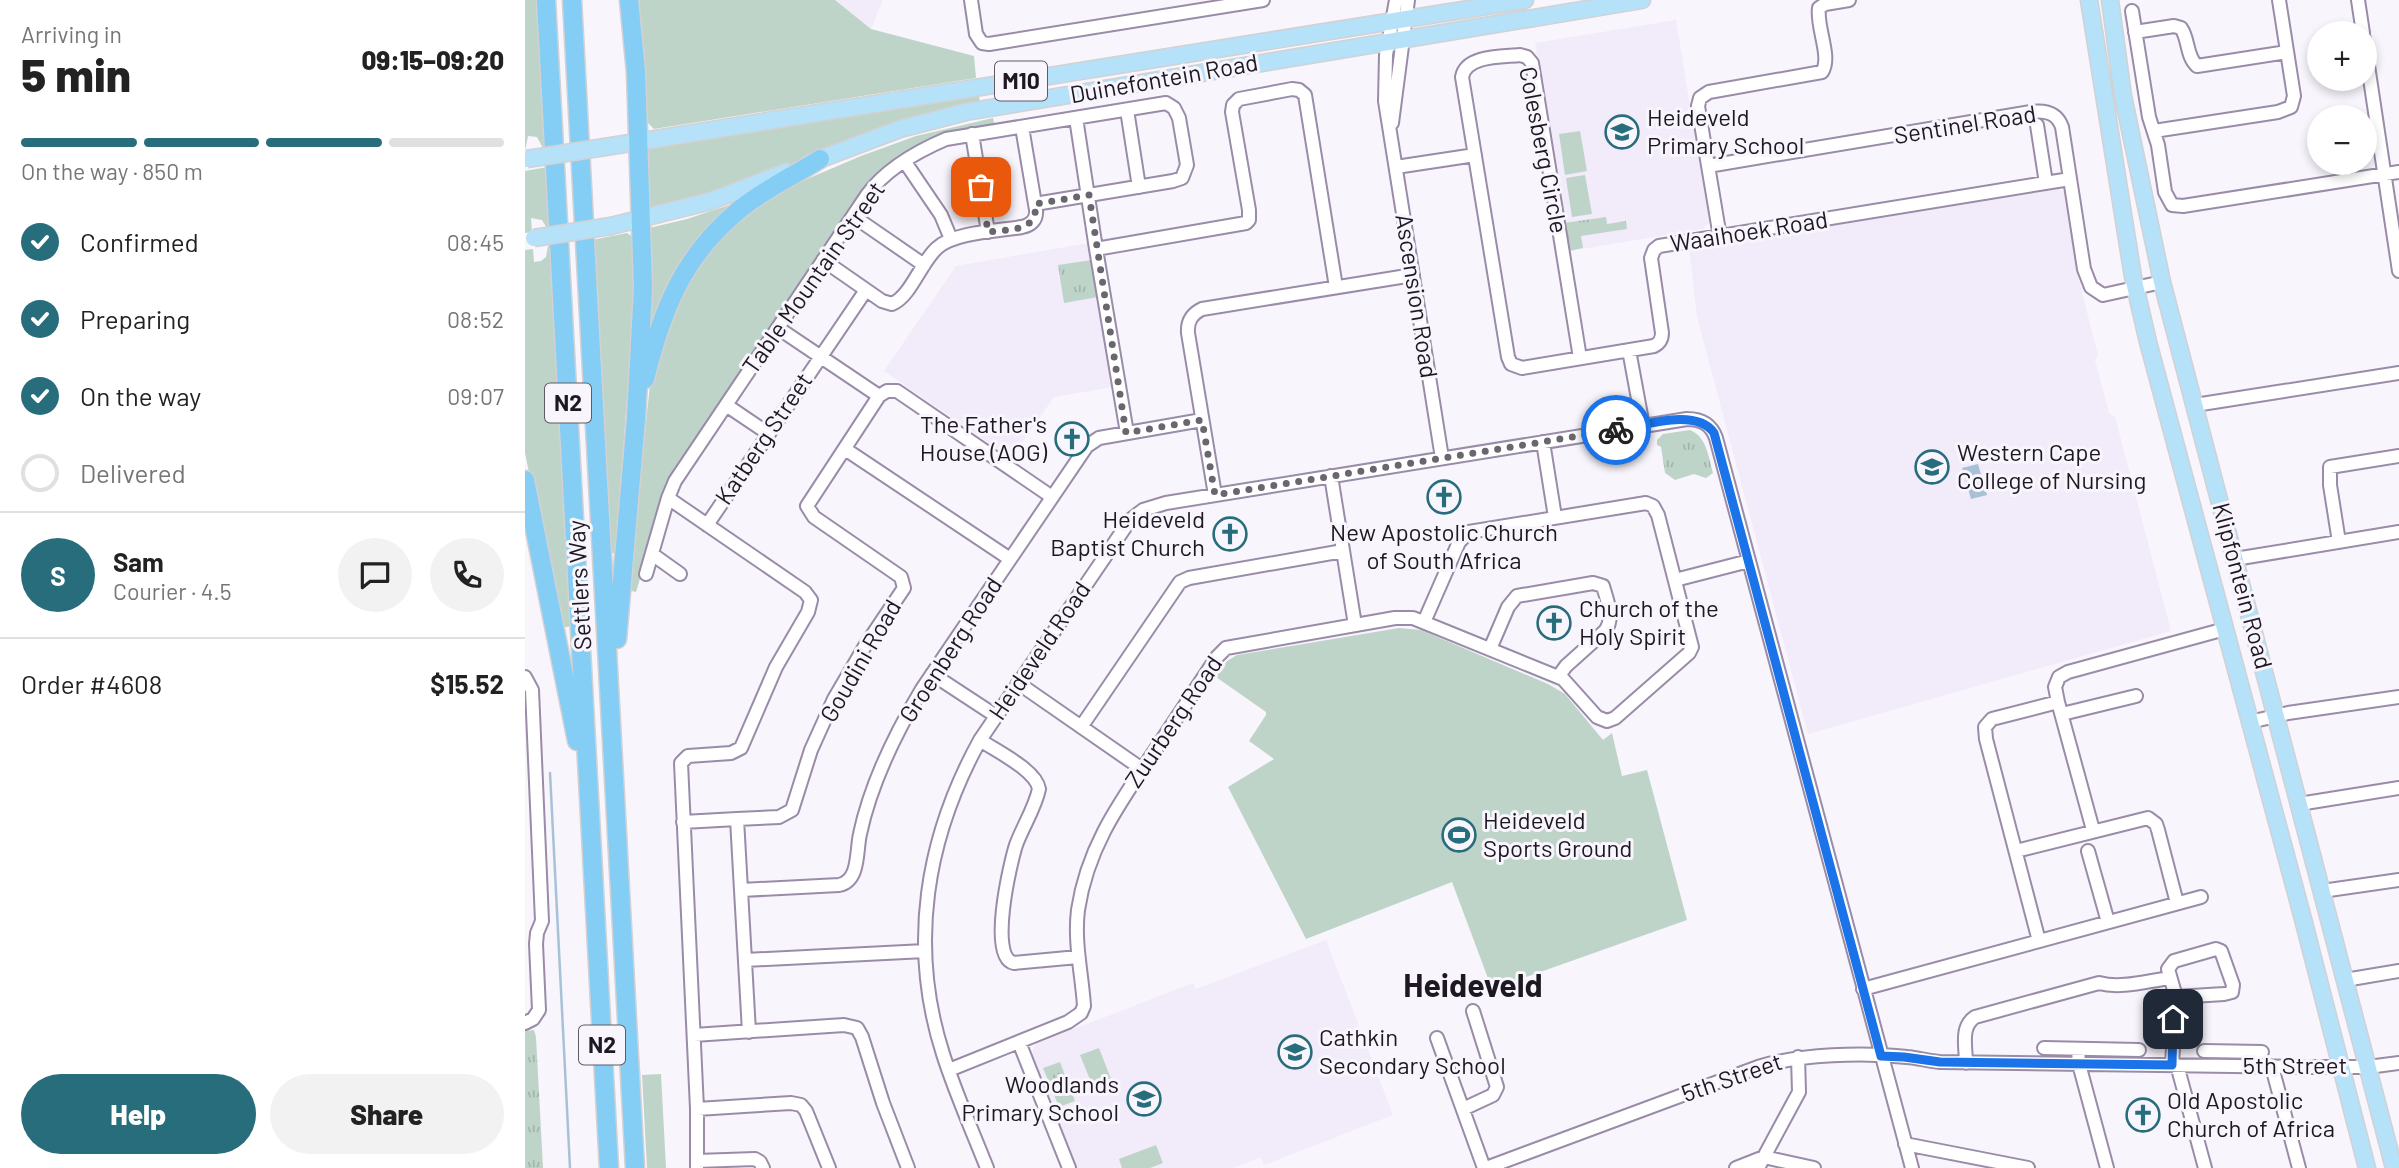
<!DOCTYPE html>
<html lang="en">
<head>
<meta charset="utf-8">
<style>
  :root { --surface:#fff; --page:#f2f2f2; --text:#222; --muted:#767676; --line:#e0e0e0; --accent:#276d7b }
  body { margin:0; font-family:Barlow,sans-serif; background:var(--page); color:var(--text); height:100vh; display:flex; flex-direction:column; font-size:26px; white-space:nowrap }
  * { box-sizing:border-box; margin:0 }
  p { font-size:23px; color:var(--muted) }
  .icon { flex:none; width:38px; height:38px; fill:none; stroke:currentColor; stroke-width:2; stroke-linecap:round; stroke-linejoin:round }
  .map { position:relative; flex:1; overflow:hidden }
  .sheet { display:flex; flex-direction:column; background:var(--surface); width:525px }
  .sheet>* { flex:none }
  .buttons { position:absolute; left:1782px; top:21px; display:grid; gap:14px }
  .buttons a { display:grid; place-items:center; width:70px; height:70px; border-radius:50%; background:var(--surface); box-shadow:0 4px 10px #0003; font-size:35px }
  .pin { position:absolute; display:grid; place-items:center; width:60px; height:60px; color:#fff; margin:-30px; border-radius:14px; box-shadow:0 4px 10px #0006 }
  .courier { position:absolute; display:grid; place-items:center; width:70px; height:70px; margin:-35px; border:5px solid #1a73e8; border-radius:50%; background:#fff; color:#222; box-shadow:0 2px 9px #0007 }
  .headline em { font-style:normal; font-weight:800 }
  .headline div { display:flex; flex-direction:column-reverse }
  .headline { display:flex; align-items:center; justify-content:space-between; height:119px; padding:0 21px }
  h1 { font-size:46px; font-weight:800; line-height:52px }
  .bar { display:grid; grid-template-columns:repeat(4,1fr); gap:10px 7px; align-content:center; height:84px; padding:0 21px }
  .bar i { height:9px; border-radius:5px; background:var(--line) }
  .bar .current { background:var(--accent) }
  .bar p { grid-column:span 4 }
  .line { display:flex; align-items:center; gap:18px; padding:0 21px; border-top:2px solid var(--line) }
  .line div { flex:1 }
  .round { display:grid; place-items:center; flex:none; width:74px; height:74px; border-radius:37px; background:var(--page) }
  ol { padding:0 21px; list-style:none }
  li { display:flex; align-items:center; gap:21px; height:77px }
  li p { margin-inline-start:auto }
  li .icon { padding:7px; border-radius:50%; background:var(--accent); color:#fff; stroke-width:4 }
  li:last-child { color:var(--muted) }
  li i { width:38px; height:38px; border:4px solid var(--line); border-radius:50% }
  .primary-button { display:flex; gap:14px; margin-top:auto; padding:14px 21px }
  .primary-button a { flex:1; height:80px; border-radius:42px; background:var(--accent); color:#fff; font-size:28px; font-weight:800; line-height:80px; text-align:center }
  .primary-button a+a { background:var(--page); color:var(--text) }
  main { display:flex; flex:1; min-height:0 }
  .map>svg:first-child { display:block }
  .built { fill:#f2ebfa }
  .grass { fill:#bed4c9 }
  .park { fill:url(#park-tufts) }
  .water { fill:url(#water-ripples) }
  .lines { fill:none; stroke-linecap:round; stroke-linejoin:round }
  .stream { stroke:#a7c2d7; stroke-width:2.5 }
  .minor-casing { stroke:#9a8ca8; stroke-width:16 }
  .major-casing { stroke:#d2d1d3; stroke-width:19 }
  .highway-casing { stroke:#d2d1d3; stroke-width:21 }
  .minor { stroke:#fff; stroke-width:12 }
  .major { stroke:#b5e1f9; stroke-width:16 }
  .highway { stroke:#84cdf5; stroke-width:18 }
  .major-bridge-casing { stroke:#d2d1d3; stroke-width:19; stroke-linecap:butt }
  .major-bridge { stroke:#b5e1f9; stroke-width:16 }
  .done { stroke:#6a656f; stroke-width:7; stroke-dasharray:0 12.6 }
  .route { stroke:#1a73e8; stroke-width:9 }
  .labels { text-anchor:middle; stroke-width:6; stroke-linejoin:round; paint-order:stroke }
  .shield { fill:#f8f5fc; stroke:#5f5a64; stroke-width:2 }
  .shield-label { font-size:23px; font-weight:bold; fill:#1e1823 }
  .street-label { font-size:24px; fill:#1e1823; stroke:#f8f5fc }
  .poi-label { font-size:24px; fill:#1e1823; stroke:#f8f5fc; text-anchor:start }
  .district-label { font-size:32px; font-weight:bold; fill:#1e1823; stroke:#f8f5fc }
</style>
</head>
<body>
<main>
<section class="sheet">
<div class="headline"><div><h1>5 min</h1><p>Arriving in</p></div><em>09:15–09:20</em></div>
<div class="bar"><i class="current"></i><i class="current"></i><i class="current"></i><i></i><p>On the way · 850 m</p></div>
<ol>
<li><svg class="icon" aria-label="check" viewBox="0 0 24 24"><path d="M5 12l5 5 9-10"/></svg>Confirmed<p>08:45</p></li>
<li><svg class="icon" aria-label="check" viewBox="0 0 24 24"><path d="M5 12l5 5 9-10"/></svg>Preparing<p>08:52</p></li>
<li><svg class="icon" aria-label="check" viewBox="0 0 24 24"><path d="M5 12l5 5 9-10"/></svg>On the way<p>09:07</p></li>
<li><i></i>Delivered</li>
</ol>
<div class="line" style="height:126px"><b class="round" style="background:var(--accent);color:#fff">S</b><div><b>Sam</b><p>Courier · 4.5</p></div><a class="round"><svg class="icon" aria-label="chat" viewBox="0 0 24 24"><path d="M4 5h16v11H9l-5 4z"/></svg></a><a class="round"><svg class="icon" aria-label="phone" viewBox="0 0 24 24"><path d="M5 4h4l2 5-3 2q2 4 5 5l2-3 5 2v4C11 20 4 13 5 4z"/></svg></a></div>
<div class="line" style="height:91px"><div>Order #4608</div><b>$15.52</b></div>
<div class="primary-button"><a>Help</a><a>Share</a></div>
</section>
<div class="map">
<svg width="1874" height="1168" viewBox="0 0 1874 1168">
  <defs>
    <pattern id="park-tufts" width="24" height="20" patternUnits="userSpaceOnUse" patternTransform="scale(1.75)"><rect width="24" height="20" fill="#bed4c9"/><path d="M3 7l-1-3M5 7V3M7 7l1-3M15 17l-1-3M17 17v-4M19 17l1-3" fill="none" stroke="#a3b5ac"/></pattern>
    <pattern id="water-ripples" width="26" height="14" patternUnits="userSpaceOnUse" patternTransform="scale(1.75)"><rect width="26" height="14" fill="#a7c2d7"/><path d="M2 4q2-2 4 0t4 0M15 11q2-2 4 0t4 0" fill="none" stroke="#8fa6b8"/></pattern>
  </defs>
  <rect width="100%" height="100%" fill="#f8f5fc"/>
  <path class="built" d="M310 0H358L346 29Z
    M1151 20 1184 222 1178 229 1044 251 1010 43Z
    M1533 188 1541 194 1554 281 1573 355 1570 360 1584 413 1590 417 1646 631 1283 734 1180 347 1172 316 1164 248Z
    M564 243 588 387 529 397 486 458 359 371 431 266Z
    M801 940 868 1115 739 1165 736 1157 709 1168H551L507 1054 510 1044 668 983 671 989Z"/>
  <path class="grass" d="M0 0H12L20 147 18 148 12 137 3 136 0 151Z
    M108 0H310L346 29 449 56 451 78 129 129 121 121Z
    M454 95 455 103 317 143 211 187 126 210 123 205 122 152 125 148 143 143 144 146Z
    M468 118 470 128 429 134 365 168 145 480 111 592 103 590 125 385 133 344 171 264 223 210 275 182 336 156 391 136Z
    M1055 131 1062 171 1040 175 1034 134Z
    M23 167 26 230H23L17 220 6 218 7 232 0 233V171Z
    M1060 175 1067 214 1047 217 1041 178Z
    M210 203 123 338 124 228 162 219Z
    M102 233 109 238V309L90 553H84L67 240Z
    M23 246H26L47 626 36 628 0 453V250L8 249 9 262 16 261 21 257Z
    M874 628 896 630 1023 684 1040 694 1078 740 1087 733 1097 776 1122 770 1162 920 967 989 927 882 781 939 703 787 749 759 724 741 741 715V712L691 677 702 661 712 655Z
    M574 1048 588 1084 570 1092 555 1055Z
    M136 1074 141 1168H122L117 1075Z
    M631 1145 638 1163 625 1168H597L594 1159Z"/>
  <path class="park" d="M1081 217 1082 224 1101 221 1102 229 1056 236 1058 248 1044 251 1039 223Z
    M567 260 573 297 539 303 533 265Z
    M1165 430C1182 437 1183 456 1188 473L1181 478 1169 474 1150 480 1140 473 1136 447 1132 445V440L1138 434Z
    M9 1030 11 1037 18 1168H0V1031Z
    M535 1062 550 1101 534 1107 518 1068Z"/>
  <path class="water" d="M1453 464 1462 495 1446 499 1437 468Z"/>
  <g class="lines">
    <path class="stream" d="M25 773 45 1168"/>
    <defs>
      <path id="minor" d="M446 0 451 34 457 43 464 44 738 0
        M871 0 861 55 860 101 917 458
        M1833 0 1838 33
        M1607 11 1624 117 1633 145 1640 192 1647 205 1658 206 1874 172
        M1610 32 1649 26 1656 28C1664 39 1661 56 1672 66L1762 52
        M1839 39 1874 271
        M602 110 614 187
        M551 118 571 249
        M867 123 883 0
        M1512 125 1521 183
        M1629 131 1753 112 1766 107 1769 96 1754 0
        M447 134 463 232
        M380 162 416 215 426 239
        M1183 166 1506 112C1521 110 1532 113 1537 127L1559 269 1566 287 1578 295 1637 282
        M871 167 950 155
        M328 216 399 265
        M1195 237 1173 106 1175 98 1184 92 1297 72C1307 57 1291 27 1294 8L1300 4 1324 0
        M298 260 357 301 367 304C386 296 396 262 412 248 429 232 474 231 497 227 506 225 512 220 511 210L497 127
        M253 328 354 396
        M1104 350 1118 426
        M1055 358 1007 63 1002 57 995 55C977 57 941 55 937 77L983 357 986 364 997 368 1129 346C1135 343 1137 339 1137 333L1126 258 1129 250 1134 246 1545 179
        M201 405 244 434
        M1670 405 1874 373
        M602 433 571 249 721 223 724 220V210L707 112 708 105 714 99 767 89 774 90 780 95 811 287
        M1018 442 1030 517
        M320 449 485 559
        M806 476 830 625
        M690 495 663 333C662 321 667 314 677 309L888 275
        M143 498 280 592 286 600 283 612 251 667 216 748 206 753 163 756 156 763 172 1109V1168
        M182 525 341 290
        M1814 542 1805 485V467L1874 456
        M127 554 155 574
        M1710 559 1874 532
        M121 574 143 498 150 481 342 195C360 170 393 151 421 139L641 103 649 108 654 118 662 165 657 178 648 181 510 204
        M1150 580 1224 561
        M965 649 983 607 992 596 1068 583 1078 586C1082 601 1090 618 1080 631L1041 666 1033 677
        M407 674 471 716
        M0 677 7 690 17 921 12 933 11 944 14 1010 8 1019 0 1023
        M493 683 617 769
        M1537 714 1611 696
        M1725 722 1763 713 1874 697
        M556 727 655 582 664 578 818 551
        M455 740C471 751 511 770 514 789 510 808 498 826 491 845 485 864 463 958 489 963L553 957
        M1774 804 1874 788
        M212 819 254 817 267 810 286 750 309 699 340 646 379 588 376 577 289 517 282 506 354 396 362 391H372L527 497
        M158 822 212 819 224 1032
        M1568 830 1533 702 1530 687 1534 677 1543 672 1700 629
        M1491 851 1623 818 1631 824 1633 830 1652 903
        M1563 851 1583 922
        M217 890 314 885C335 881 331 851 335 834 346 782 370 734 397 689L562 446 574 438 677 420
        M1797 891 1874 880
        M1514 941 1461 739 1460 727 1467 719 1533 702
        M221 960 400 951
        M1820 980 1874 971
        M1338 989 1676 897
        M169 1035 319 1025 332 1028 337 1037 358 1103 383 1168
        M912 1038 959 1168
        M494 1042 544 1168
        M1519 1048 1614 1050
        M1553 1049 1554 1064 1582 1168
        M1679 1051 1737 1052
        M1441 1063C1441 1047 1435 1027 1450 1017L1574 983C1596 989 1622 981 1645 978
        M1647 1065 1651 997 1643 969 1649 961 1691 949 1696 951 1708 985 1707 992 1699 994 1651 997
        M1652 1065 1680 1168
        M1747 1067 1774 1168
        M424 1070 543 1022 556 1013 559 1006C557 974 549 943 553 910 563 843 599 797 635 743 654 714 673 686 692 657L701 648 870 618H888L1038 679 1072 717 1082 721 1090 718 1164 653 1167 647 1133 515 1128 506 1121 503 944 532 934 542 899 622
        M172 1109 266 1103 276 1105 281 1111 304 1168
        M938 1109 968 1095 972 1087 948 1011
        M1380 1144 1503 1168
        M172 1161 230 1159 235 1162 238 1168
        M462 1168C447 1130 430 1092 418 1054 383 945 401 838 455 740L605 520 618 510 641 503 1162 419C1176 419 1186 424 1191 438L1387 1168
        M961 1168 1233 1067C1275 1054 1339 1052 1382 1057 1393 1058 1404 1061 1415 1062L1774 1067H1843L1874 1063
        M1211 1168 1239 1157 1289 1168
        M1233 1168 1274 1092 1273 1057"/>
      <path id="major" d="M1564 0 1608 277 1623 342 1778 919 1842 1168
        M1585 0 1598 96 1637 282 1869 1168
        M80 147 1000 0
        M285 163 375 129 441 112 1117 0
        M86 226 186 201 261 172"/>
      <path id="highway" d="M21 0 84 1168
        M47 0 110 1168
        M120 379C137 310 158 256 214 210 239 189 269 176 295 159
        M0 480 52 741
        M92 639 111 419 118 288 111 72 104 0"/>
    </defs>
    <use href="#minor" class="minor-casing"/>
    <use href="#major" class="major-casing"/>
    <use href="#highway" class="highway-casing"/>
    <use href="#minor" class="minor"/>
    <use href="#major" class="major"/>
    <use href="#highway" class="highway"/>
    <defs>
      <path id="major-bridge" d="M2 159 80 147
        M9 238 86 226"/>
    </defs>
    <use href="#major-bridge" class="major-bridge-casing"/>
    <use href="#major-bridge" class="major-bridge"/>
  </g>
  <g class="lines">
    <path class="done" d="M456 187 463 232C484 229 514 232 510 204L564 195 601 433 677 420 690 495 1091 430"/>
    <path class="route" d="M1091 430C1118 426 1171 407 1189 433L1356 1056 1379 1057 1415 1062 1647 1065 1648 1019"/>
  </g>
  <defs>
    <symbol id="school-ring" viewBox="-11 -11 22 22"><circle r="9.5" fill="#f8f5fc" stroke="#276d7b" stroke-width="1.5"/><path d="M0-5L7-2L0 1L-7-2ZM-4 1L0 2.5L4 1V4Q0 6-4 4Z" fill="#276d7b"/></symbol>
    <symbol id="church-ring" viewBox="-11 -11 22 22"><circle r="9.5" fill="#f8f5fc" stroke="#276d7b" stroke-width="1.5"/><path d="M-1.2-6h2.4v3.5h3.3v2.4h-3.3V6h-2.4V-.1h-3.3v-2.4h3.3Z" fill="#276d7b"/></symbol>
    <symbol id="university-ring" viewBox="-11 -11 22 22"><circle r="9.5" fill="#f8f5fc" stroke="#276d7b" stroke-width="1.5"/><path d="M0-5L7-2L0 1L-7-2ZM-4 1L0 2.5L4 1V4Q0 6-4 4Z" fill="#276d7b"/></symbol>
    <symbol id="stadium-ring" viewBox="-11 -11 22 22"><circle r="9.5" fill="#f8f5fc" stroke="#276d7b" stroke-width="1.5"/><path d="M0-5a6.5 5 0 1 0 0 10a6.5 5 0 1 0 0-10ZM-3.5-1.8h7v3.6h-7Z" fill="#276d7b"/></symbol>
  </defs>
  <g fill-rule="evenodd">
    <use href="#school-ring" x="1078" y="113" width="38" height="38"/>
    <use href="#church-ring" x="528" y="420" width="38" height="38"/>
    <use href="#university-ring" x="1388" y="448" width="38" height="38"/>
    <use href="#church-ring" x="900" y="478" width="38" height="38"/>
    <use href="#church-ring" x="686" y="515" width="38" height="38"/>
    <use href="#church-ring" x="1010" y="604" width="38" height="38"/>
    <use href="#stadium-ring" x="915" y="816" width="38" height="38"/>
    <use href="#school-ring" x="751" y="1033" width="38" height="38"/>
    <use href="#school-ring" x="600" y="1080" width="38" height="38"/>
    <use href="#church-ring" x="1599" y="1096" width="38" height="38"/>
  </g>
  <g class="labels">
    <g class="shield">
      <rect x="470" y="61.5" width="52" height="39" rx="5"/>
      <rect x="20" y="383.5" width="46" height="39" rx="5"/>
      <rect x="54" y="1025.5" width="46" height="39" rx="5"/>
    </g>
    <g class="shield-label">
      <text x="496" y="89">M10</text>
      <text x="43" y="411">N2</text>
      <text x="77" y="1053">N2</text>
    </g>
    <g class="street-label">
      <text transform="translate(639 79) rotate(-10)" y="8">Duinefontein Road</text>
      <text transform="translate(1440 125) rotate(-9)" y="8">Sentinel Road</text>
      <text transform="translate(1018 150) rotate(79)" y="8">Colesberg Circle</text>
      <text transform="translate(1224 232) rotate(-9)" y="8">Waaihoek Road</text>
      <text transform="translate(289 278) rotate(-55)" y="8">Table Mountain Street</text>
      <text transform="translate(891 296) rotate(81)" y="8">Ascension Road</text>
      <text transform="translate(239 439) rotate(-56)" y="8">Katberg Street</text>
      <text transform="translate(55 585) rotate(-93)" y="8">Settlers Way</text>
      <text transform="translate(1717 586) rotate(75)" y="8">Klipfontein Road</text>
      <text transform="translate(426 650) rotate(-57)" y="8">Groenberg Road</text>
      <text transform="translate(515 651) rotate(-56)" y="8">Heideveld Road</text>
      <text transform="translate(336 661) rotate(-60)" y="8">Goudini Road</text>
      <text transform="translate(649 722) rotate(-56)" y="8">Zuurberg Road</text>
      <text x="1770" y="1074">5th Street</text>
      <text transform="translate(1207 1078) rotate(-19)" y="8">5th Street</text>
    </g>
    <g class="poi-label">
      <text x="1122" y="126">Heideveld<tspan x="1122" dy="28">Primary School</tspan></text>
      <text x="522" y="433" text-anchor="end">The Father's<tspan x="522" dy="28">House (AOG)</tspan></text>
      <text x="1432" y="461">Western Cape<tspan x="1432" dy="28">College of Nursing</tspan></text>
      <text x="680" y="528" text-anchor="end">Heideveld<tspan x="680" dy="28">Baptist Church</tspan></text>
      <text x="919" y="541" text-anchor="middle">New Apostolic Church<tspan x="919" dy="28">of South Africa</tspan></text>
      <text x="1054" y="617">Church of the<tspan x="1054" dy="28">Holy Spirit</tspan></text>
      <text x="958" y="829">Heideveld<tspan x="958" dy="28">Sports Ground</tspan></text>
      <text x="794" y="1046">Cathkin<tspan x="794" dy="28">Secondary School</tspan></text>
      <text x="594" y="1093" text-anchor="end">Woodlands<tspan x="594" dy="28">Primary School</tspan></text>
      <text x="1642" y="1109">Old Apostolic<tspan x="1642" dy="28">Church of Africa</tspan></text>
    </g>
    <g class="district-label">
      <text x="948" y="997">Heideveld</text>
    </g>
  </g>
</svg>
<div class="buttons">
<a>+</a>
<a>−</a>
</div>
<div class="pin" style="left:456px;top:187px;background:#ea580c"><svg class="icon" aria-label="bag" viewBox="0 0 24 24"><path d="M5 8h14l-1 12H6zM9 8a3 3 0 0 1 6 0"/></svg></div>
<div class="pin" style="left:1648px;top:1019px;background:#1f2937"><svg class="icon" aria-label="home" viewBox="0 0 24 24"><path d="M3 11l9-7 9 7M6 9v11h12V9"/></svg></div>
<div class="courier" style="left:1091px;top:430px"><svg class="icon" aria-label="bike" viewBox="0 0 24 24"><circle cx="6" cy="16" r="4"/><circle cx="18" cy="16" r="4"/><path d="M6 16l4-8h5l3 8M10 8l3 8H6M13 5h3"/></svg></div>
</div>
</main>
</body>
</html>
